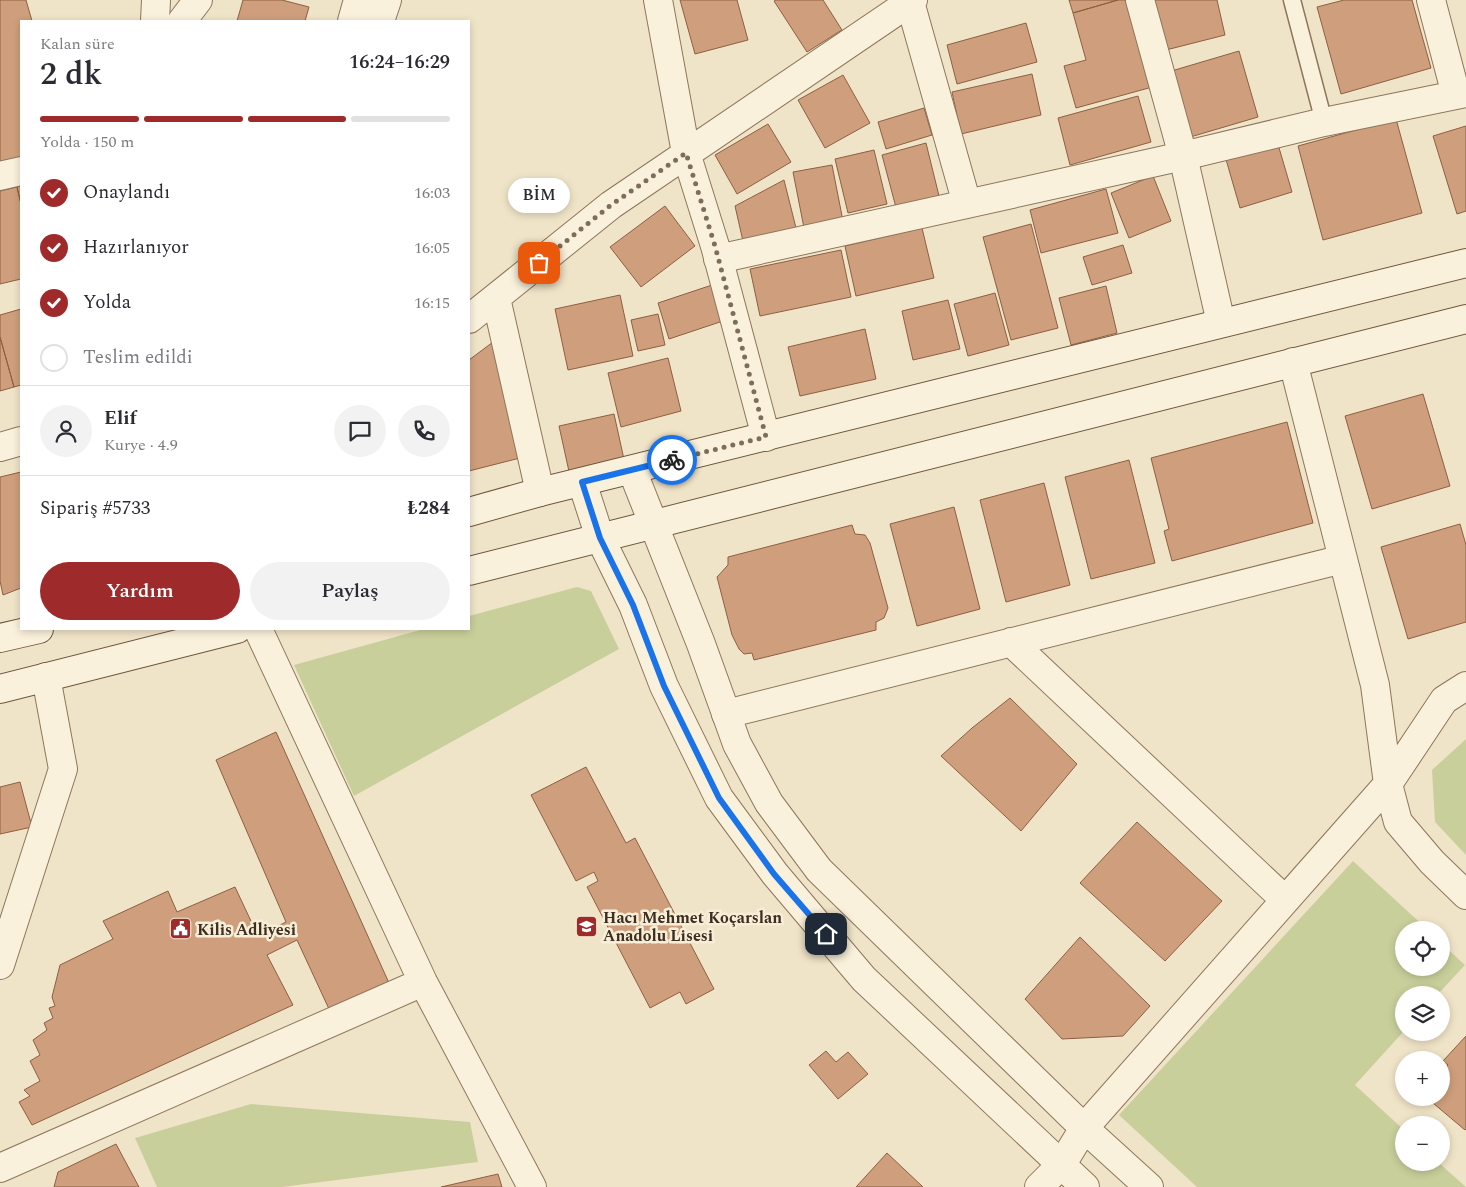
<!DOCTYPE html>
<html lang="tr">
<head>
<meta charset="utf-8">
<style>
  :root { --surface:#fff; --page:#f2f2f3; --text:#2b2b33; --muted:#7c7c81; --line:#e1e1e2; --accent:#9e2a2b }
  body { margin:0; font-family:Spectral,serif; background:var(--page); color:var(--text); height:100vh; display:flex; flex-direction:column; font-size:19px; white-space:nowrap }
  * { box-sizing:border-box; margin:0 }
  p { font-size:16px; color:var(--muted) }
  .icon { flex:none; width:28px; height:28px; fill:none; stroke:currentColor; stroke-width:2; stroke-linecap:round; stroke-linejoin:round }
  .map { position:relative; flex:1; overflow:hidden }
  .sheet { position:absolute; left:20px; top:20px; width:450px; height:610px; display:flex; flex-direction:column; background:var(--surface); border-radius:0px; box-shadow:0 2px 8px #0003 }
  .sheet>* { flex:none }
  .fabs { position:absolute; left:1395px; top:921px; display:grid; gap:10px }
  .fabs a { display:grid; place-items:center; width:55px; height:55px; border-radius:50%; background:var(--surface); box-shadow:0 2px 8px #0003; font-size:25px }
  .pin { position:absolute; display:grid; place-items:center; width:42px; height:42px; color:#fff; margin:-21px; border-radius:10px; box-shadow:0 2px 8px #0006 }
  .courier { position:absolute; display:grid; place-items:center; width:50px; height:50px; margin:-25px; border:4px solid #1a73e8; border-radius:50%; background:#fff; color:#222; box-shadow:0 1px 6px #0007 }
  .bubble { position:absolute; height:35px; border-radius:18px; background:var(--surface); box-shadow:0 2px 8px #0003; font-size:16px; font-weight:600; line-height:35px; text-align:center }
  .summary em { font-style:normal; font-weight:600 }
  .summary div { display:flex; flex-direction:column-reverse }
  .summary { display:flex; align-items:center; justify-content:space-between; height:85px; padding:0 20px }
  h1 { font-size:32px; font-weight:600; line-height:38px }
  .bar { display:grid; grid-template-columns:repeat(4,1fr); gap:8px 5px; align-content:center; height:60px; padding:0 20px }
  .bar i { height:6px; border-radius:4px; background:var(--line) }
  .bar .current { background:var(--accent) }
  .bar p { grid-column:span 4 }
  .line { display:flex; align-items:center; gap:12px; padding:0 20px; border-top:1px solid var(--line) }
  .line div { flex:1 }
  .round { display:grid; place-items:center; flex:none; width:52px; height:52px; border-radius:26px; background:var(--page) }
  ol { padding:0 20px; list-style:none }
  li { display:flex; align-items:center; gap:15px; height:55px }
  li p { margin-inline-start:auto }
  li .icon { padding:5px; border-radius:50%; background:var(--accent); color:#fff; stroke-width:4 }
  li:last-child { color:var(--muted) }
  li i { width:28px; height:28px; border:2px solid var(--line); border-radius:50% }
  .action { display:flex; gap:10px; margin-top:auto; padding:10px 20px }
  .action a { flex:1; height:58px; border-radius:30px; background:var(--accent); color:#fff; font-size:20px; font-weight:600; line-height:58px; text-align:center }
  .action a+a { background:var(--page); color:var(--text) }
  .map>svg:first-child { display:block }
  .green { fill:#c9cf9b }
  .building { fill:#cf9f7d; stroke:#8d5f41 }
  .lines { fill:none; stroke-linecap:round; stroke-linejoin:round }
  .service-casing { stroke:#8d765c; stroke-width:19 }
  .minor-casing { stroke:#8d765c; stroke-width:30 }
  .tertiary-casing { stroke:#8d765c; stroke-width:30 }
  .secondary-casing { stroke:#6f573f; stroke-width:30 }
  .service { stroke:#faf1dc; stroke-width:16 }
  .minor { stroke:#faf1dc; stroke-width:28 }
  .tertiary { stroke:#faf1dc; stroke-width:28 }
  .secondary { stroke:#faf1dc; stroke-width:28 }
  .done { stroke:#7c6e5b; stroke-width:5; stroke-dasharray:0 9 }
  .route { stroke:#1a73e8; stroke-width:6 }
  .labels { text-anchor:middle; stroke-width:5; stroke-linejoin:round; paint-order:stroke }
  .poi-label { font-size:16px; font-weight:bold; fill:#3d2e20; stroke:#f7eed8; text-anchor:start }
</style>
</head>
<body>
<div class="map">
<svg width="1466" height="1187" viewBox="0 0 1466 1187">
  <rect width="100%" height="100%" fill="#f0e4c8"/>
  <path class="green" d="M577 587 591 591 619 649 354 796 294 665 424 629H469V616Z
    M1466 739V855L1435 822 1432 770Z
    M1353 861 1428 930H1404V968H1441V943L1465 965 1437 995H1404V1031L1355 1085 1404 1130V1162L1439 1163 1466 1187H1197L1119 1115Z
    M251 1104 470 1122 478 1162 282 1187H157L135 1138Z"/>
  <path class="building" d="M0 0H26L32 21H21V161L0 167Z
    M243 0H282L309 7 305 21H237Z
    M680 0H737L748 40 695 54Z
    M776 0H823L842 30 807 52 774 1Z
    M1069 0H1118L1073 13Z
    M1118 0H1133L1156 86 1076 108 1064 66 1086 60 1073 13Z
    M1150 0H1217L1225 35 1162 51Z
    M1344 0H1412L1431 68 1341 94 1317 7Z
    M1026 23 1037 62 957 84 947 45Z
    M1239 51 1258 117 1187 138 1168 72Z
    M1032 74 1041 115 961 134 952 92Z
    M843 75 870 123 825 148 798 100Z
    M1138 96 1151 142 1070 165 1058 118Z
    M924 108 932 135 886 149 878 122Z
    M1396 119 1422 213 1323 240 1298 146Z
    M768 124 791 162 737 194 715 155Z
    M1466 126V211L1457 214 1433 136Z
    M1277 141 1292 192 1240 208 1225 156Z
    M926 143 941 204 898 215 882 155Z
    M874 150 887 204 848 213 835 159Z
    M832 165 844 226 805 233 793 172Z
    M1153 176 1171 221 1129 238 1111 193Z
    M784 180 798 236 745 250 735 206Z
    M21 186V204L17 187Z
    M17 187 21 204V279L0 284V191Z
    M1106 189 1118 233 1041 253 1030 210Z
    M665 206 695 246 641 287 610 247Z
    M1031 224 1058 328 1011 340 983 237Z
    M922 228 934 278 856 296 845 246Z
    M1123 245 1132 273 1092 285 1083 257Z
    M841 250 851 297 760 316 750 269Z
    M721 282 732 318 669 339 658 303Z
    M1106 286 1117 333 1071 345 1059 298Z
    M995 293 1009 345 968 356 954 304Z
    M620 295 633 356 568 370 555 309Z
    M948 300 960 349 913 360 902 311Z
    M21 309V385L14 387 0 337V315Z
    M658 314 665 345 638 351 631 320Z
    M865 329 876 379 800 396 788 347Z
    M0 337 14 387 0 391Z
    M493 342 520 458 469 471V360Z
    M668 358 681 411 621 427 608 373Z
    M1423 394 1450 486 1372 509 1345 416Z
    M614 414 625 464 570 476 559 426Z
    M1287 422 1313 523 1172 561 1164 531 1169 529 1151 458Z
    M1129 460 1155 563 1091 579 1065 477Z
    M21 472V588L3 595 0 581V477Z
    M1044 483 1070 585 1006 602 980 500Z
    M954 507 980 609 917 626 890 524Z
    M1460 524 1466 545V622L1408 639 1381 547Z
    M852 525 855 534 865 535 870 543 888 608 884 618 876 622V630L754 660 752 653 744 654 739 649 732 635 717 577 728 565V557Z
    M1010 698 1077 764 1021 831 941 756 972 728Z
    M276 732 389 983 329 1009 297 940 267 955 293 1005 32 1125 19 1102 30 1096 24 1090 40 1081 30 1061 40 1055 33 1040 47 1030 44 1023 53 1018 49 1008 55 1006 52 997 60 965 113 939 103 921 168 891 177 912 235 887 258 936 286 922 216 760Z
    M586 767 626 843 635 838 714 989 686 1004 680 992 650 1008 587 887 598 881 594 872 576 881 531 795Z
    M20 782 32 827 0 834V787Z
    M1137 822 1222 901 1165 961 1080 883Z
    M1080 937 1150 1006 1123 1036 1062 1039 1025 999Z
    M1466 1036V1129L1465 1130 1427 1098H1441V1072L1448 1065 1443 1061Z
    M826 1051 836 1062 848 1052 868 1074 838 1099 809 1065Z
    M116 1144 139 1187H54L58 1172Z
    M887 1153 923 1187H856Z
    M498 1174 502 1187H441Z"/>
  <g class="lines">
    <defs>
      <path id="service" d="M1292 0 1324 122"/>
      <path id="minor" d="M658 0 686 153 715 246 766 437
        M1140 0 1183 156 1221 323
        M1431 0 1456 95
        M910 2 967 204
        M155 21 156 0
        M182 21 198 0
        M0 176 21 171
        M718 259 1183 156 1324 122 1466 93
        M496 298 540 492
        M469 319 611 205 913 0
        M1293 362 1375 685 1388 784 1398 822 1432 862 1466 895
        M0 447 21 441
        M258 629 423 982 532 1187
        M1011 642 1285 900
        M726 714 1343 559
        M0 965 63 769 46 677
        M0 1168 423 982
        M1039 1187 1062 1164 1084 1128 1388 784 1444 700 1466 686"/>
      <path id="tertiary" d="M352 21 358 0
        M380 21 387 0
        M632 470 701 644 737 744 769 803 819 870 1084 1128 1149 1187
        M582 482 600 538 633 605 664 686 719 798 775 874 864 979 1085 1187"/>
      <path id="secondary" d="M469 512 540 492 1466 263
        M469 571 1466 319
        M0 638 39 629
        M0 689 237 629"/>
    </defs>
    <use href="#service" class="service-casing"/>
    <use href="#minor" class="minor-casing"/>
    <use href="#tertiary" class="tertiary-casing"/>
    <use href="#secondary" class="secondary-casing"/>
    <use href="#service" class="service"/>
    <use href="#minor" class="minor"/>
    <use href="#tertiary" class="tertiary"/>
    <use href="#secondary" class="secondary"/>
  </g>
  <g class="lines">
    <path class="done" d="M539 263 611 205 686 153 715 246 766 437 672 460"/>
    <path class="route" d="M672 460 582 482 600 538 633 605 664 686 719 798 774 874 826 934"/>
  </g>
  <defs>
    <symbol id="school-square" viewBox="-11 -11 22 22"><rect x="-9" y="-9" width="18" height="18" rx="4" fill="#9e2a2b" stroke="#f7eed8"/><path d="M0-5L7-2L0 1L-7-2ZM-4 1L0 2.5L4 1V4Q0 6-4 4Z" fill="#fff"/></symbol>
    <symbol id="civic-square" viewBox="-11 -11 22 22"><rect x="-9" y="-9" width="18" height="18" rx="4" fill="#9e2a2b" stroke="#f7eed8"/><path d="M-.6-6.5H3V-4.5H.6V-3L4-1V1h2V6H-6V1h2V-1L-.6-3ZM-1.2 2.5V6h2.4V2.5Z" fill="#fff"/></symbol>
  </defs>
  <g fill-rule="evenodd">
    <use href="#school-square" x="574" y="914" width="25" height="25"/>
    <use href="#civic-square" x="168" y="916" width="25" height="25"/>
  </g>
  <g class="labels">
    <g class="poi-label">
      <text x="603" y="923">Hacı Mehmet Koçarslan<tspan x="603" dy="18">Anadolu Lisesi</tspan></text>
      <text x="197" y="935">Kilis Adliyesi</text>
    </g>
  </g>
</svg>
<div class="fabs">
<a><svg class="icon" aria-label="locate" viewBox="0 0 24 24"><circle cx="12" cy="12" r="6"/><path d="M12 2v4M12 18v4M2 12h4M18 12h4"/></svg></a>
<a><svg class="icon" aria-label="layers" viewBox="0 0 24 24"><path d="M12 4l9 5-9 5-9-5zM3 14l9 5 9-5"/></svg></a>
<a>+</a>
<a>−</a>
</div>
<div class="pin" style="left:539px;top:263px;background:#ea580c"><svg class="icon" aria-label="bag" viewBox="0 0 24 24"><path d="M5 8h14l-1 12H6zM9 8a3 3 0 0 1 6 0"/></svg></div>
<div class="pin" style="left:826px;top:934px;background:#1f2937"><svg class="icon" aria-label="home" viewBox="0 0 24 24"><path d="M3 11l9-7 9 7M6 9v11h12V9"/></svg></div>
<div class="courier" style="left:672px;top:460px"><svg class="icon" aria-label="bike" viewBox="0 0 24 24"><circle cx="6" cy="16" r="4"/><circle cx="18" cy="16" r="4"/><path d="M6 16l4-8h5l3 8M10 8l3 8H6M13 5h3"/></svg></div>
<div class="bubble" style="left:508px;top:178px;width:62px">BİM</div>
<section class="sheet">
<div class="summary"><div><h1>2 dk</h1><p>Kalan süre</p></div><em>16:24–16:29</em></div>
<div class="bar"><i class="current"></i><i class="current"></i><i class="current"></i><i></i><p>Yolda · 150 m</p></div>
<ol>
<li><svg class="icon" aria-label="check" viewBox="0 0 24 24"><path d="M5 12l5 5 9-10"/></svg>Onaylandı<p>16:03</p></li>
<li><svg class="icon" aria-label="check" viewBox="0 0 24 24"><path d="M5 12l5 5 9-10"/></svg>Hazırlanıyor<p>16:05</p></li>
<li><svg class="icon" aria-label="check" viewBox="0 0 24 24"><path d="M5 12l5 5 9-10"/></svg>Yolda<p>16:15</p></li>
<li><i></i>Teslim edildi</li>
</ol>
<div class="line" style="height:90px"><a class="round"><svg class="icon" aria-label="person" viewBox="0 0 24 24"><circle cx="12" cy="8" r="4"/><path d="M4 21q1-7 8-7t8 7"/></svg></a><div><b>Elif</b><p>Kurye · 4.9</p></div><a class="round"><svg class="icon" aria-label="chat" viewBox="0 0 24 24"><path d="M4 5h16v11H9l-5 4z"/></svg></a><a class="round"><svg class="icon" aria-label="phone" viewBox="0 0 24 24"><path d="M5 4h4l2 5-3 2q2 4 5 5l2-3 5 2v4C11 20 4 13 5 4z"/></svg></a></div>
<div class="line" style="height:65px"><div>Sipariş #5733</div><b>₺284</b></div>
<div class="action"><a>Yardım</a><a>Paylaş</a></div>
</section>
</div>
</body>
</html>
